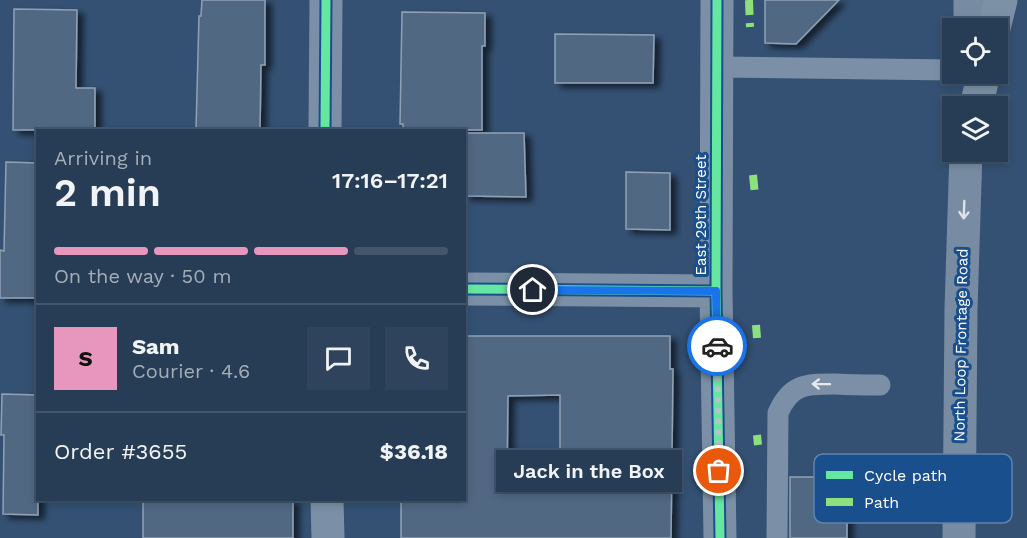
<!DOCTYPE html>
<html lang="en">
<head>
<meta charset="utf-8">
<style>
  :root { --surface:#273d56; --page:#2f445c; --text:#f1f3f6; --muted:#a4aeb9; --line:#43566c; --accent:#e797bd }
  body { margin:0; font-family:"Work Sans",sans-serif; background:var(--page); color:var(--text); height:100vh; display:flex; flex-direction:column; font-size:22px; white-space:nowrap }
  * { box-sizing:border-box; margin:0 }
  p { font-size:20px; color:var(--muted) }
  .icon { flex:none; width:33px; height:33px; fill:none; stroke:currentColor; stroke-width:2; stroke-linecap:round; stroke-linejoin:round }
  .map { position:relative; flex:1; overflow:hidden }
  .panel { position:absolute; left:36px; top:129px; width:430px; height:372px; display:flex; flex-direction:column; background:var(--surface); border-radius:0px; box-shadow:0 3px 9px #0003,0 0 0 2px var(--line) }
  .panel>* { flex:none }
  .tools { position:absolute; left:942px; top:18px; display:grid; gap:12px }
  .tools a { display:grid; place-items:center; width:66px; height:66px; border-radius:0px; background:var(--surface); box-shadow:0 3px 9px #0003,0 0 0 2px var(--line); font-size:30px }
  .pin { position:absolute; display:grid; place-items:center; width:51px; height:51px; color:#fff; margin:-26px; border:3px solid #fff; border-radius:50%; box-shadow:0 2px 6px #0007 }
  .courier { position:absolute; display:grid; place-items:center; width:60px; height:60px; margin:-30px; border:4px solid #1a73e8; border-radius:50%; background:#fff; color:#222; box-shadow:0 2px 8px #0007 }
  .bubble { position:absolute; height:42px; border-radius:0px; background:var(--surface); box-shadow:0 3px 9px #0003,0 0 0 2px var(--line); font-size:20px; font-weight:600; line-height:42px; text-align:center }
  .head em { font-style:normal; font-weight:600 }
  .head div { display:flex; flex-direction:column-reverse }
  .head { display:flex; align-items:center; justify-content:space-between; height:102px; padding:0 18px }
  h1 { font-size:39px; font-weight:600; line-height:45px }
  .bar { display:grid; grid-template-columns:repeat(4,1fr); gap:9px 6px; align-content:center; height:72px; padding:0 18px }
  .bar i { height:8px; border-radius:4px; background:var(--line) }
  .bar .selected { background:var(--accent) }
  .bar p { grid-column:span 4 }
  .line { display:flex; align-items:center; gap:15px; padding:0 18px; border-top:2px solid var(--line) }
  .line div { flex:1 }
  .round { display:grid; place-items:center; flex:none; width:63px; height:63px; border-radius:0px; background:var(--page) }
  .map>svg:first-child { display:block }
  .building { fill:#516883; stroke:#90a1b5; stroke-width:1.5; fill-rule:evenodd; filter:url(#shadow) }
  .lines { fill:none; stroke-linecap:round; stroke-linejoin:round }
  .lane { stroke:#7b90a7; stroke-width:21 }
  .street { stroke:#7b90a7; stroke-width:33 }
  .secondary { stroke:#778ca3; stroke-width:33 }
  .highway { stroke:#7c91a6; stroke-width:33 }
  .quiet { stroke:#8de07e; stroke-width:8; stroke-dasharray:15 8; stroke-linecap:butt }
  .cycleway-casing { stroke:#1a4f8d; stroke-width:13 }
  .cycleway { stroke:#66e7a1; stroke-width:9 }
  .oneway { stroke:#dde2e8 }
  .oneway2 { stroke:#e5e9ed }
  .done { stroke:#b8c2ce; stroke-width:6; stroke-dasharray:0 10.8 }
  .route { stroke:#1a73e8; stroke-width:8 }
  .labels { text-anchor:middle; stroke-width:6; stroke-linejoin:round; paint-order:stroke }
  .street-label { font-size:15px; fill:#fff; stroke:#1a4f8d }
  .key { fill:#1a4f8d; stroke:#5f84af; stroke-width:1.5 }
  .key-label { font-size:16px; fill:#fff }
</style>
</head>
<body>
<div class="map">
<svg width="1027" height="538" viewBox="0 0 1027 538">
  <defs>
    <filter id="shadow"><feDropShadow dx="6" dy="4" stdDeviation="3" flood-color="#0009"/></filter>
  </defs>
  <rect width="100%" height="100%" fill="#345173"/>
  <path class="building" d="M202 0H265V65H261L260 130H196L199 16H201Z
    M765 0H839L796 44 765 43Z
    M14 9 77 10 76 88H95V130H13Z
    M402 12 485 13V46H482V130H403V124H400Z
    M555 34 654 35 653 83H555Z
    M465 133H524L526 197 465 196Z
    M6 162 38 163V298H0V250L4 251Z
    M626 172 670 173V230L626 229Z
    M465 336H670V369H673L671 538H401V500H465ZM560 395V482L507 481 508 396Z
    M2 394 38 395V515L3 514 4 435H1Z
    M790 477H847V538H790Z
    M143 500H293V538H143Z"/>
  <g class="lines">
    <path class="lane" d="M717 67 952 70
      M777 538 778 413C791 383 807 384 836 384 851 385 865 385 880 385"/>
    <path class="street" d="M717 0 716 291 720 538
      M325 130 326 0
      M465 289 716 291
      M327 500 328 538"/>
    <path class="secondary" d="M970 28V0
      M959 538 961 309 966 152"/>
    <path class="highway" d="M994 28 1001 0
      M976 106 984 74"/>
    <path class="quiet" d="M749 0 750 27
      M753 175 755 195
      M756 325 757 338
      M757 435 758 445"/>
    <defs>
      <path id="cycleway" d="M717 0 716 291 720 538
        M325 130 326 0
        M465 289 716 291"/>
    </defs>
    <use href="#cycleway" class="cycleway-casing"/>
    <use href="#cycleway" class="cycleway"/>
  </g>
  <defs><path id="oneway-shaft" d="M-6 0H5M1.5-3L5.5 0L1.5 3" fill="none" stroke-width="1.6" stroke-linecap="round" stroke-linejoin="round" transform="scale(1.5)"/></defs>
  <use class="oneway" href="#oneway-shaft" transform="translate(964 210) rotate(92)"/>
  <use class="oneway2" href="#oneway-shaft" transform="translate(821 384) rotate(-179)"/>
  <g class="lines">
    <path class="done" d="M717 346 719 471"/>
    <path class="route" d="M533 290 716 291 717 346"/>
  </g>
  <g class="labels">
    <g class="street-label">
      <text transform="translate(701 215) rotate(-90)" y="5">East 29th Street</text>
      <text transform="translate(961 345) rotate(-89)" y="5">North Loop Frontage Road</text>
    </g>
  </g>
  <rect x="814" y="454" width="198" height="69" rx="9" class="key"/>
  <rect x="826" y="471" width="27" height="8" fill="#66e7a1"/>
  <rect x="826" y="498" width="27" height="8" fill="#8de07e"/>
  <g class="key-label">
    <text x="864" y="481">Cycle path</text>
    <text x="864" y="508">Path</text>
  </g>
</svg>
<div class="tools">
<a><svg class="icon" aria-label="locate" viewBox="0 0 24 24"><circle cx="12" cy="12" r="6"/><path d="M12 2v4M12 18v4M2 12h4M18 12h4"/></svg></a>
<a><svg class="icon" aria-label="layers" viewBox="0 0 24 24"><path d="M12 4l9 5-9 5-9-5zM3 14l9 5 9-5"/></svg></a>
</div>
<div class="pin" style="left:719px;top:471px;background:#ea580c"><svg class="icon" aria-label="bag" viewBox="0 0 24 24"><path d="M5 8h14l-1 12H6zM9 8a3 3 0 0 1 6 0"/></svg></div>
<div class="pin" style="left:533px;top:290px;background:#1f2937"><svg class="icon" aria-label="home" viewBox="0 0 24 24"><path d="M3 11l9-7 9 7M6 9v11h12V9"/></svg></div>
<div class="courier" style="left:717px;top:346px"><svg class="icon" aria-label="car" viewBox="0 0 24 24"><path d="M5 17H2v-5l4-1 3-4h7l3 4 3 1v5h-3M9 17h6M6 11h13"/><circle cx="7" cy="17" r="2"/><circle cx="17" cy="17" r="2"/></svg></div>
<div class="bubble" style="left:496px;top:450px;width:186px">Jack in the Box</div>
<section class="panel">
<div class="head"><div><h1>2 min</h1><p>Arriving in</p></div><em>17:16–17:21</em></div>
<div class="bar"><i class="selected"></i><i class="selected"></i><i class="selected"></i><i></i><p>On the way · 50 m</p></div>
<div class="line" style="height:108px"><b class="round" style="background:var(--accent);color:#111">S</b><div><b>Sam</b><p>Courier · 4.6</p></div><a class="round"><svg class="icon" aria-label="chat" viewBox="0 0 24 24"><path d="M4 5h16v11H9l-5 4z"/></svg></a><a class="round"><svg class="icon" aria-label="phone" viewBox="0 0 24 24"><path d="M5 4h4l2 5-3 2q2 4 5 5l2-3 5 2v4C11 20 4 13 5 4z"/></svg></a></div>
<div class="line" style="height:78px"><div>Order #3655</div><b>$36.18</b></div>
</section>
</div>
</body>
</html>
